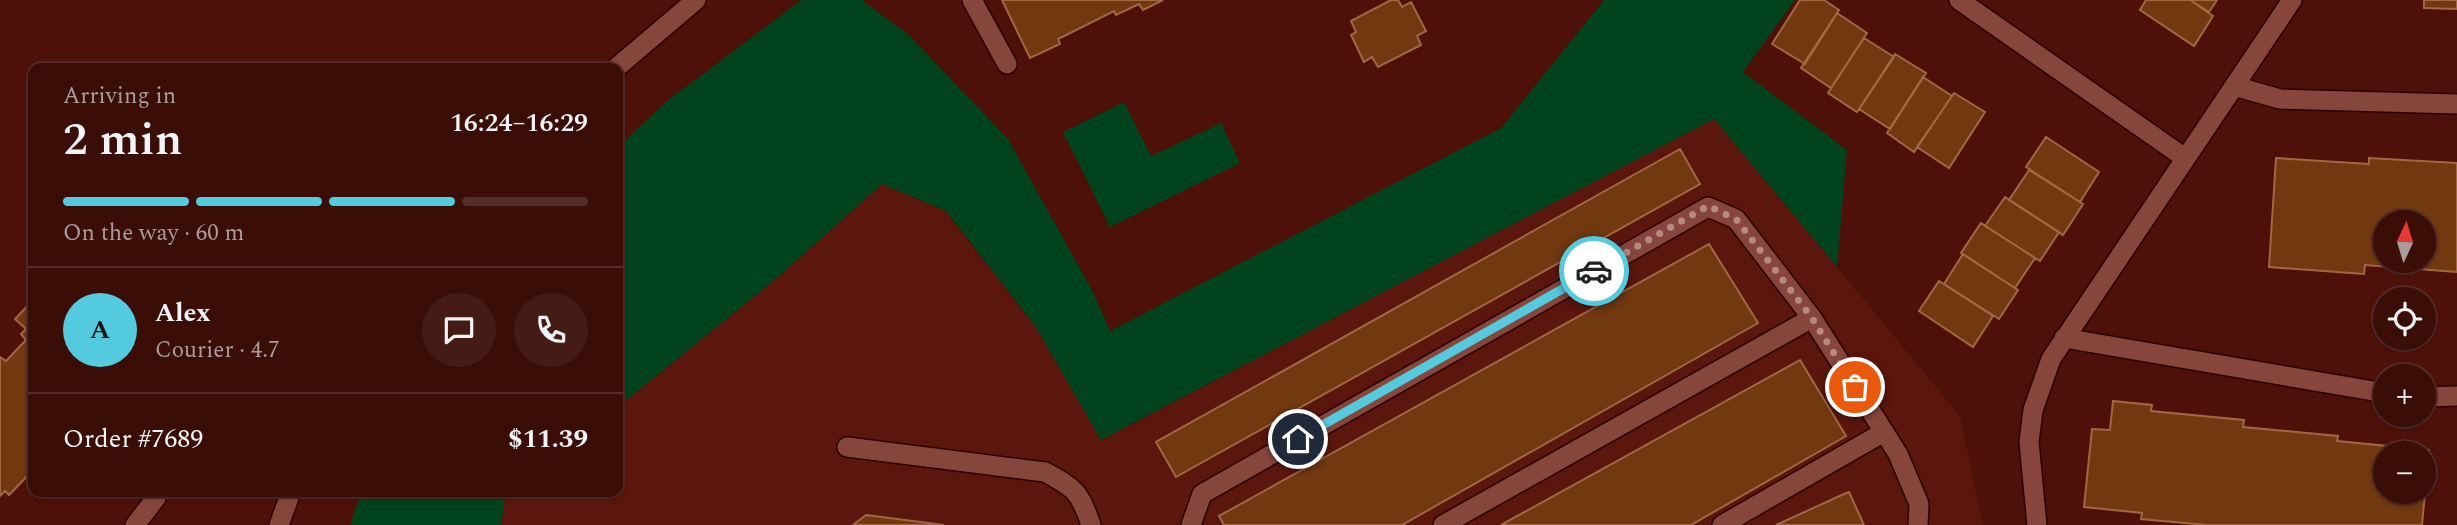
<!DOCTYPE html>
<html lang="en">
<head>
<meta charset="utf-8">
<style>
  :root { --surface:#3a0d07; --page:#451b15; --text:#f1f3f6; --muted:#ab9c9b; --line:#542d28; --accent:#54cade }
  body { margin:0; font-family:Spectral,serif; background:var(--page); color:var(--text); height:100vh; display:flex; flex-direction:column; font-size:26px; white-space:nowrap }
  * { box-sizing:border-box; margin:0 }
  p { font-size:23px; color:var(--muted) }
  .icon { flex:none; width:38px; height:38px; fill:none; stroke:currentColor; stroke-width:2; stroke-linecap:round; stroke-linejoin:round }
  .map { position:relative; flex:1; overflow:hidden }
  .panel { position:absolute; left:28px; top:63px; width:595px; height:434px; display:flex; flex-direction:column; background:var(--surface); border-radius:14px; box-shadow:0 2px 5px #0004,0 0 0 2px var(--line) }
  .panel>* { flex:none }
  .needle { width:46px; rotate:4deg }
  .buttons { position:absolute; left:2373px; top:210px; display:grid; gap:14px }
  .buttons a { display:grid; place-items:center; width:63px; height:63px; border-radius:50%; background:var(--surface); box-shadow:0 2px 5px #0004,0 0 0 2px var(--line); font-size:35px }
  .pin { position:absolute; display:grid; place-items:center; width:60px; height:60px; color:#fff; margin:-30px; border:4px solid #fff; border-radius:50%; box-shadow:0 2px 7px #0007 }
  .courier { position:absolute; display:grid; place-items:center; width:70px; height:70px; margin:-35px; border:5px solid #54cade; border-radius:50%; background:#fff; color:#222; box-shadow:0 2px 9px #0007 }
  .summary em { font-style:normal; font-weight:600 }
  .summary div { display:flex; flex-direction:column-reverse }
  .summary { display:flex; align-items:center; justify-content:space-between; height:119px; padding:0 35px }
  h1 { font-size:46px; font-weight:600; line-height:52px }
  .bar { display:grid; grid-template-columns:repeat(4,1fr); gap:10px 7px; align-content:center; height:84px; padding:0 35px }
  .bar i { height:9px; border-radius:5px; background:var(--line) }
  .bar .selected { background:var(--accent) }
  .bar p { grid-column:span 4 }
  .line { display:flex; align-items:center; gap:18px; padding:0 35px; border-top:2px solid var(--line) }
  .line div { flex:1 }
  .round { display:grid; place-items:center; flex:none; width:74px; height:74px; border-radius:37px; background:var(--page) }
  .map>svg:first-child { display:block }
  .built { fill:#5b160d }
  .green { fill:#00431c }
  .building { fill:#723810; stroke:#a26743; stroke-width:2; fill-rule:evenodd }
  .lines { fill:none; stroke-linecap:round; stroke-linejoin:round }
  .service-casing { stroke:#2b0100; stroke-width:22 }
  .minor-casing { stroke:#2b0100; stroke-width:22 }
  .tertiary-casing { stroke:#2b0100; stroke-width:22 }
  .service { stroke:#87463b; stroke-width:19 }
  .minor { stroke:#87463b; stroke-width:19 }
  .tertiary { stroke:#87463b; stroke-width:19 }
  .done { stroke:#b88982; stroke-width:7; stroke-dasharray:0 12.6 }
  .route { stroke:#54cade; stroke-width:9 }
</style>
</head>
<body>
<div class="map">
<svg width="2457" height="525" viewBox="0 0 2457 525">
  <rect width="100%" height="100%" fill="#4d1109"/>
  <path class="built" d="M1714 118 1960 416 1983 525H501L506 492H618V407L778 277 882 184 945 211 1035 326 1102 440Z"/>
  <path class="green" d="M801 0H862L909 35 1008 139 1093 292 1110 331 1501 128 1604 0H1795L1743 72 1847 150 1837 267 1714 119 1101 440 1035 326 946 211 882 184 778 277 618 407V147L667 101Z
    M1124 102 1151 156 1221 123 1240 163 1110 227 1063 132Z
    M362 492H506L501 525H350Z"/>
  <path class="building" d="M1002 0H1163L1143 10 1139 4 1116 15 1114 11 1058 39 1060 44 1030 58Z
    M1391 0H1398L1402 7 1411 2 1426 31 1417 36 1421 45 1378 67 1372 57 1364 62 1351 35 1356 32 1351 21Z
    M1800 0H1824L1839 10 1805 64 1772 44Z
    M2146 0H2190L2213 16 2194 46 2140 10Z
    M2190 0H2217L2209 12Z
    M2424 0H2457V9L2424 8Z
    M1837 13 1867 33 1831 88 1801 68Z
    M1864 38 1894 57 1857 112 1828 93Z
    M1895 54 1926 73 1890 129 1859 109Z
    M1923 77 1952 96 1914 152 1887 133Z
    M1954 93 1985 112 1949 168 1917 147Z
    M2046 137 2099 172 2080 202 2026 167Z
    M1680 149 1700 184 1176 477 1156 442Z
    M2276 158 2369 164V158L2457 163V272L2365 265 2364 274 2269 267ZM2385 222H2424V261H2385Z
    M2029 170 2083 204 2063 235 2009 200Z
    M2005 197 2059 232 2040 261 1985 226Z
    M1981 223 2035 258 2015 288 1961 253Z
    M1709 244 1758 323 1402 525H1224L1219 516Z
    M1963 254 2018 290 1999 319 1944 284Z
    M1939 281 1993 316 1973 347 1919 311Z
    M33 300V470L9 495 5 491 0 496V357L6 361 26 340 21 334 26 329 15 319Z
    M1800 360 1846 436 1691 525H1501Z
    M2113 401 2152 405 2151 411 2244 420 2243 427 2338 436 2337 441 2429 450 2422 525H2207L2141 519 2142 513 2084 507 2092 429 2110 430ZM2385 453H2424V492H2385Z
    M1849 492 1864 525H1776L1844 494Z
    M866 515 944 525H853Z"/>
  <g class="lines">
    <defs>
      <path id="service" d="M972 0 1007 64
        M1959 0 2185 158
        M2234 86 2280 99 2457 104
        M2064 338 2385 393
        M2424 397 2457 396
        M847 447 1045 472C1075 488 1080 492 1091 525
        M135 525 156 498 158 492
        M1191 525 1202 494 1708 207 1736 219 1812 318 1898 454 1919 504 1918 525
        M1443 525 1812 318
        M1722 525 1884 432"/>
      <path id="minor" d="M2037 525 2029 442 2033 410 2051 359 2292 0"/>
      <path id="tertiary" d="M616 68 696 0
        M279 525 291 492"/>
    </defs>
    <use href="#service" class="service-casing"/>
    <use href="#minor" class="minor-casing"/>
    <use href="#tertiary" class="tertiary-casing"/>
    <use href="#service" class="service"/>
    <use href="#minor" class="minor"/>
    <use href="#tertiary" class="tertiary"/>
  </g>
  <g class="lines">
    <path class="done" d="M1594 271 1708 206 1736 219 1812 318 1855 387"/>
    <path class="route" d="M1298 439 1594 271"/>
  </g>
</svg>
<div class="buttons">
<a><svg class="needle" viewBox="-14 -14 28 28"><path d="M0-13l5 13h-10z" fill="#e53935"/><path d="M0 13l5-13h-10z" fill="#ab9c9b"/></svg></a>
<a><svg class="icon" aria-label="locate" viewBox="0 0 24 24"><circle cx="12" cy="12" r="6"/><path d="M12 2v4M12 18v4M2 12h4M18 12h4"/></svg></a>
<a>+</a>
<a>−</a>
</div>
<div class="pin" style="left:1855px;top:387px;background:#ea580c"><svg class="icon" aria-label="bag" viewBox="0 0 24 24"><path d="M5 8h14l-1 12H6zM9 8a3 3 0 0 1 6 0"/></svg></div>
<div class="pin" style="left:1298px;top:439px;background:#1f2937"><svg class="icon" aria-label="home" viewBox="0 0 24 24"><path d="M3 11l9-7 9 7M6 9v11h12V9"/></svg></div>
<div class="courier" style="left:1594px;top:271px"><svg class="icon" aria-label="car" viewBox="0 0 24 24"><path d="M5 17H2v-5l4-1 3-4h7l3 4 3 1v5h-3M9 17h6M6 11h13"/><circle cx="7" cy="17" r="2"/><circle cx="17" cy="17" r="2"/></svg></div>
<section class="panel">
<div class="summary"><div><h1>2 min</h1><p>Arriving in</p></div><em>16:24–16:29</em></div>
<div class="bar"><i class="selected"></i><i class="selected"></i><i class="selected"></i><i></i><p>On the way · 60 m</p></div>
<div class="line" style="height:126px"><b class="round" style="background:var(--accent);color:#111">A</b><div><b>Alex</b><p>Courier · 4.7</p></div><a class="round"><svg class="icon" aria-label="chat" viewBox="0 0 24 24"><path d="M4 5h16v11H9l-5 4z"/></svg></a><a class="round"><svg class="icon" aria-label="phone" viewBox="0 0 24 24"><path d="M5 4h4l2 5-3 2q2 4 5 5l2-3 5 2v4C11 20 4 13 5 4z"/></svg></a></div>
<div class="line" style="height:91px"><div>Order #7689</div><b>$11.39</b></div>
</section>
</div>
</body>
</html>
